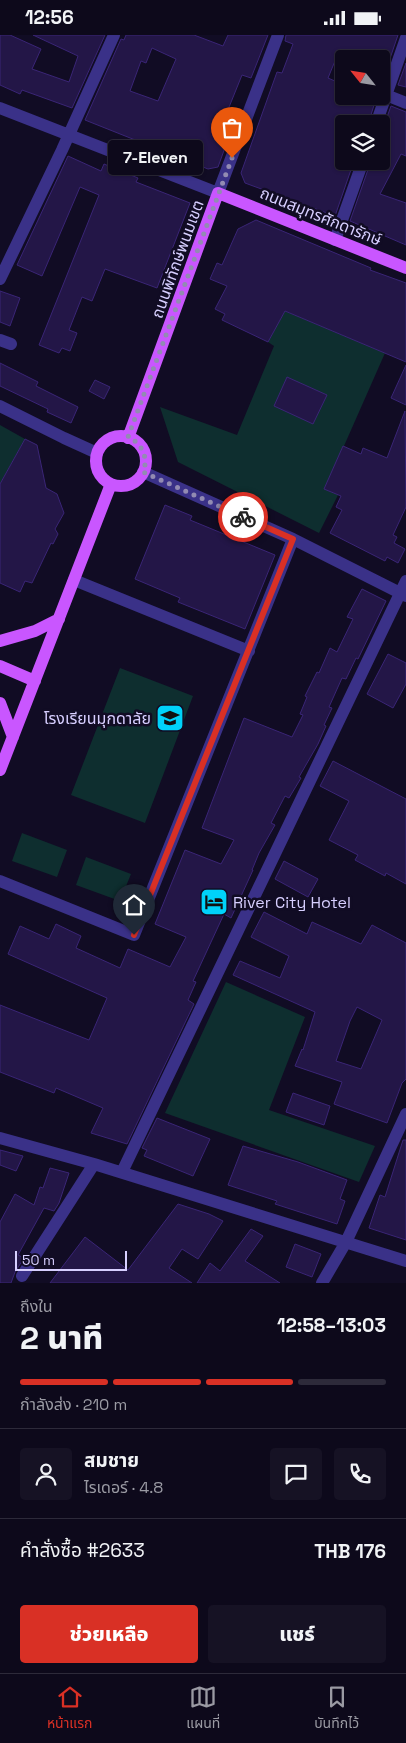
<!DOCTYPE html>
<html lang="th">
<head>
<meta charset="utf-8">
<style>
  :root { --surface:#0d091b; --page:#161224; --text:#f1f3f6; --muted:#9a9aa3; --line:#2d2a3a; --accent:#d93025 }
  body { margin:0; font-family:"Space Grotesk","Noto Sans Thai",sans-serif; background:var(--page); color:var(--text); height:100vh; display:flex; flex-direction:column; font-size:19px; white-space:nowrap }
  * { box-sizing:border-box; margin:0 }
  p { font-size:16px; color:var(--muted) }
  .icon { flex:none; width:28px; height:28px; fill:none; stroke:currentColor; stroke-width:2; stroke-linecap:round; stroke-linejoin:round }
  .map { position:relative; height:1248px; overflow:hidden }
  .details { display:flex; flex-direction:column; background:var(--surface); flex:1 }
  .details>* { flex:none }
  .needle { width:32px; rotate:300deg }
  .buttons { position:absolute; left:335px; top:15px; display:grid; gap:10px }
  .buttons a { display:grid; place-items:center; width:55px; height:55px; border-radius:5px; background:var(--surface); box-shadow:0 1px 4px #0004,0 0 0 1px var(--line); font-size:25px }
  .scale { position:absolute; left:15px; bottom:12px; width:112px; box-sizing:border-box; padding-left:5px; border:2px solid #d7cfff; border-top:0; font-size:14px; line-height:18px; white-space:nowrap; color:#d7cfff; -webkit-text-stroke:4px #110c24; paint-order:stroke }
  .pin { position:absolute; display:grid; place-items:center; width:42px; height:42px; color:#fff; margin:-51px -21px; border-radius:50% 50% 50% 0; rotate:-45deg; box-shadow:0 0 5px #0007 }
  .pin .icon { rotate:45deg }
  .courier { position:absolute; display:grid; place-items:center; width:50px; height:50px; margin:-25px; border:4px solid #d93025; border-radius:50%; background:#fff; color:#222; box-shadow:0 1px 6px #0007 }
  .bubble { position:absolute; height:35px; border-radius:5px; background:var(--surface); box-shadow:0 1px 4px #0004,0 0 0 1px var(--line); font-size:16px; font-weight:800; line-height:35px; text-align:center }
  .summary em { font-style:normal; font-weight:800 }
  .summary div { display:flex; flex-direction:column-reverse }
  .summary { display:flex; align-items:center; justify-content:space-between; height:85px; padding:0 20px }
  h1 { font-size:32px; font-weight:800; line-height:38px }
  .bar { display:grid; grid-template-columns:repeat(4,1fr); gap:8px 5px; align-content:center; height:60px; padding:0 20px }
  .bar i { height:6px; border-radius:4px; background:var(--line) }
  .bar .on { background:var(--accent) }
  .bar p { grid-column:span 4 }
  .line { display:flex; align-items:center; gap:12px; padding:0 20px; border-top:1px solid var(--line) }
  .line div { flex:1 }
  .round { display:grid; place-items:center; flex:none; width:52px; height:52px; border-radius:5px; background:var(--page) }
  .cta { display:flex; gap:10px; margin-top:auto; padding:10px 20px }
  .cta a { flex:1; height:58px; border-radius:5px; background:var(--accent); color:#fff; font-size:20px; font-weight:800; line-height:58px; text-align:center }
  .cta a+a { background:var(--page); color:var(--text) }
  .status { display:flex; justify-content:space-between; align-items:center; height:35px; padding:0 25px; background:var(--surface); direction:ltr }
  .status svg { height:14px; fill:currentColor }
  .dock { display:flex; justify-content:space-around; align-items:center; height:70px; border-top:1px solid var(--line); background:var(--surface); font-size:14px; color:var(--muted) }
  .dock a { display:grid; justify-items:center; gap:2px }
  .dock .on { color:var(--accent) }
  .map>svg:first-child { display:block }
  .green { fill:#0e2e2f }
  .building { fill:#231647; stroke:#3a2576; fill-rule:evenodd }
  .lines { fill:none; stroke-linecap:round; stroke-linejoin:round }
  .minor { stroke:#3a3188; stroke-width:12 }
  .major { stroke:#c956ff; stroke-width:12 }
  .done { stroke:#928bb2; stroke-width:5; stroke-dasharray:0 9 }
  .route { stroke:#d93025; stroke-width:6 }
  .labels { text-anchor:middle; stroke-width:5; stroke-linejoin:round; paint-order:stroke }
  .street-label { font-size:16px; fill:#d7cfff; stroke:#110c24 }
  .poi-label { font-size:16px; fill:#d7cfff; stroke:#110c24; text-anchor:end }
</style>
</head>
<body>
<div class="status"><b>12:56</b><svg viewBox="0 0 49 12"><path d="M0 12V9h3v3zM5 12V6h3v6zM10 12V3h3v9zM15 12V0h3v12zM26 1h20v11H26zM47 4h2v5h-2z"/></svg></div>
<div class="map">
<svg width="406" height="1248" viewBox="0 0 406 1248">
  <rect width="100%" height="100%" fill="#110c24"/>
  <path class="green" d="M285 276 385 318 325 454 338 460 319 498 178 427 160 372 237 400 274 311 268 307Z
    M0 390 25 404 0 449Z
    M120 633 193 661 145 788 71 760Z
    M22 798 67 815 57 842 12 826Z
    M86 822 131 839 120 866 76 850Z
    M226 947 305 982 269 1075 375 1111 359 1147 165 1078Z"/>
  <path class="building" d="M0 0H10L41 14 32 34 69 47 78 21 33 0H105L72 73 22 55 20 59 0 50Z
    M126 0H194L223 11 228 0H268L251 43 242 40 221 92 231 96 218 132 208 134 85 85 121 4 124 5ZM152 13 176 24 158 66 130 56 141 26 146 28Z
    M286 0H398L383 44 381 43V24H344V30L335 26 328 43 344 50V61H370L376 64 368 89H344V126H354L335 181 245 148 241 138 277 37 282 38 293 9 285 6Z
    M406 28V52L398 50Z
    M391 71 406 77V121L401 119 380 159 406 168V210L350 186 371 126H381V99Z
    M68 121 101 136 104 129 138 143 136 147 190 168 157 253 105 234 92 266 82 262 69 295 77 298 70 316 62 313 59 318 39 310 99 160 80 152 42 241 17 230Z
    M256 185 371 233 370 235 406 248V327L285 276 268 307 222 285 225 279 215 274 227 251 210 244 217 228 222 230 238 194Z
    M0 256 20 263 10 291 0 287Z
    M0 328 38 347 36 351 78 372 71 388 47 377 48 374 0 351Z
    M406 330V370L391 363Z
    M287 342 327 360 313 389 274 371Z
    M95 345 110 352 104 364 89 356Z
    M405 376 406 472 393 500 397 502 394 508 405 514 398 528 387 522 385 526 330 498 342 475 336 472 341 461 324 454 343 411 361 419 363 413 387 423Z
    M25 404 37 410 46 453 57 459 64 478 55 494 58 499 53 509 51 508 32 548 25 546 20 557 0 548V449Z
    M165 470 192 481 190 485 275 520 245 594 178 567 180 563 135 544Z
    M362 554 386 566 358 624 356 623 346 644 342 643 329 672 332 673 324 690 326 691 318 709 299 742 301 743 289 763 285 761 271 788 275 790 259 818 252 835H253L231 883 224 879 193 946 196 947 188 965 194 969 127 1109 91 1098 103 1073 56 1053 54 1058 0 1037V970L89 1005 107 963 8 919 20 891 49 904 56 889 81 901 76 913 120 933 128 914 170 932 186 902 155 889 185 815 221 829 234 805 202 793 244 683 292 702 303 680 300 679 307 662 305 661 317 637 319 638 330 613 337 617 353 584 347 582Z
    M388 619 406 628V649L393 673 367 659Z
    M333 726 406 764V849L386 838 385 841 355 825 358 820 329 805 349 766 320 751Z
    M284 826 318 844 308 862 275 844Z
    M264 877 307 899 312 887 361 909 372 890 406 908V1044L402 1048 387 1088 334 1069 342 1047 295 1031 302 1014 303 1015 315 977 233 940 240 926 280 943 289 921 251 902ZM357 972 382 985 361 1034 336 1026 350 986Z
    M293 1058 330 1071 324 1090 286 1077Z
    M157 1083 210 1104 193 1141 144 1121 147 1115 142 1113Z
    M403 1105H406V1205L369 1193 380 1160 385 1162Z
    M243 1111 298 1127 347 1145 340 1164 345 1166 337 1189 275 1169 277 1166 228 1150Z
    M0 1115 23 1121 16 1136 0 1130Z
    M50 1133 69 1138 59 1168 54 1176 44 1173 18 1220 24 1223 15 1237 11 1248H0V1187L15 1159 34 1170 40 1152 43 1153Z
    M178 1169 209 1179 223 1186 198 1224 182 1214 169 1233 192 1248H50L85 1202 128 1235Z
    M251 1194 263 1201 245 1226 280 1248H197L210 1228 220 1236Z
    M295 1209 321 1219 312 1242 286 1232Z"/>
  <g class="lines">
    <path class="minor" d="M386 60 406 68
      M0 73 218 158 278 0
      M376 89 406 3
      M335 205 363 126
      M0 244 62 115 114 0
      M0 305 11 309
      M0 371 64 403 97 418
      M143 437 293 504 406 561
      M74 545 249 616
      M0 846 134 900 293 504
      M0 1103 94 1129 406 1226
      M122 1137 406 546
      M22 1241 94 1129
      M322 1248 346 1207 406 1079"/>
    <path class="major" d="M96 426a25 25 0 1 1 50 0a25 25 0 1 1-50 0Z
      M128 403 218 158 406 233
      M0 606 35 596 59 584
      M0 631 35 646
      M0 668 13 702
      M0 735 111 449"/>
  </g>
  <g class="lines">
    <path class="done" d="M232 123 128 402C142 408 149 423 143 437L243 482"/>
    <path class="route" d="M134 900 293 504 243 482"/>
  </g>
  <defs>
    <symbol id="school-square" viewBox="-11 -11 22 22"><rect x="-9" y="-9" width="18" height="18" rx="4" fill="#00d2fa" stroke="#110c24"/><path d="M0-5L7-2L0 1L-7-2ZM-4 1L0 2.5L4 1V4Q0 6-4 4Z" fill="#111"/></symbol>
    <symbol id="hotel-square" viewBox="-11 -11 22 22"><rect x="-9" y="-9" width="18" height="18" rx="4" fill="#00d2fa" stroke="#110c24"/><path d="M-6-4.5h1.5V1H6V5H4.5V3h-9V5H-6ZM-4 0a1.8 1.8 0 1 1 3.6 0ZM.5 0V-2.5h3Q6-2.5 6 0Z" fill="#111"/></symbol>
  </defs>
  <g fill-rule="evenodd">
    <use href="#school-square" x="154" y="667" width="32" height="32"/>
    <use href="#hotel-square" x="198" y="851" width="32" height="32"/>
  </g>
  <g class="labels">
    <g class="street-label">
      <text transform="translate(321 181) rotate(22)" y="6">ถนนสมุทรศักดารักษ์</text>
      <text transform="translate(177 224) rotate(-70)" y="6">ถนนพิทักษ์พนมเขต</text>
    </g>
    <g class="poi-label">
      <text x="151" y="689">โรงเรียนมุกดาลัย</text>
      <text x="233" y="873" text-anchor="start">River City Hotel</text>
    </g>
  </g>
</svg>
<div class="buttons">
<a><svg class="needle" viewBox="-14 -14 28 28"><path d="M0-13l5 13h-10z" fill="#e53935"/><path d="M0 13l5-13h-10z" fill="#9a9aa3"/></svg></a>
<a><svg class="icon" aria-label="layers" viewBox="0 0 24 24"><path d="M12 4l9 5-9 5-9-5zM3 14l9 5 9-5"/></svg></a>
</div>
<div class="scale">50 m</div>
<div class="pin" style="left:232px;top:123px;background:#ea580c"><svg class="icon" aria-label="bag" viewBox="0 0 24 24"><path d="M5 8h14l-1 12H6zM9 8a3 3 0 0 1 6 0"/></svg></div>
<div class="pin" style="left:134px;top:900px;background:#1f2937"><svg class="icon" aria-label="home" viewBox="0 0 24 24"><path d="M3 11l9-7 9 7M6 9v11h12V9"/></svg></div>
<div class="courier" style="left:243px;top:482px"><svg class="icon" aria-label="bike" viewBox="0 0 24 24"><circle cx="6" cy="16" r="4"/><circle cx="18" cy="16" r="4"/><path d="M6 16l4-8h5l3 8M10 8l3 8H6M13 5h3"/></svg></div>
<div class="bubble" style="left:108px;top:105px;width:95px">7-Eleven</div>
</div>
<section class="details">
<div class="summary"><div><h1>2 นาที</h1><p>ถึงใน</p></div><em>12:58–13:03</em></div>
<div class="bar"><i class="on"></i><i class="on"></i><i class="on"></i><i></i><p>กำลังส่ง · 210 m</p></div>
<div class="line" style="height:90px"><a class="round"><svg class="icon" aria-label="person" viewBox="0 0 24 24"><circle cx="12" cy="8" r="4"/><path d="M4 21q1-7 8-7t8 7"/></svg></a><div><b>สมชาย</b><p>ไรเดอร์ · 4.8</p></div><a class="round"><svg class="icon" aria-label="chat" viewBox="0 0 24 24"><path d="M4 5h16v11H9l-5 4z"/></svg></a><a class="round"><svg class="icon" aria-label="phone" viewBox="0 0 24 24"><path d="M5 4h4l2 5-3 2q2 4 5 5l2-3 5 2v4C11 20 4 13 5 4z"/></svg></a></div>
<div class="line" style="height:65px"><div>คำสั่งซื้อ #2633</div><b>THB 176</b></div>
<div class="cta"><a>ช่วยเหลือ</a><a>แชร์</a></div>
</section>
<nav class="dock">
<a class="on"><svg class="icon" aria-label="home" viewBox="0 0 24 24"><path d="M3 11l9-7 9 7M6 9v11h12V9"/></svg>หน้าแรก</a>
<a><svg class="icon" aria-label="map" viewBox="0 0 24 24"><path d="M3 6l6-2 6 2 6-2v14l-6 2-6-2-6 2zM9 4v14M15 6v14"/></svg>แผนที่</a>
<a><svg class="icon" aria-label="saved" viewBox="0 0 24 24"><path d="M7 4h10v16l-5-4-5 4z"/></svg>บันทึกไว้</a>
</nav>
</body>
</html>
